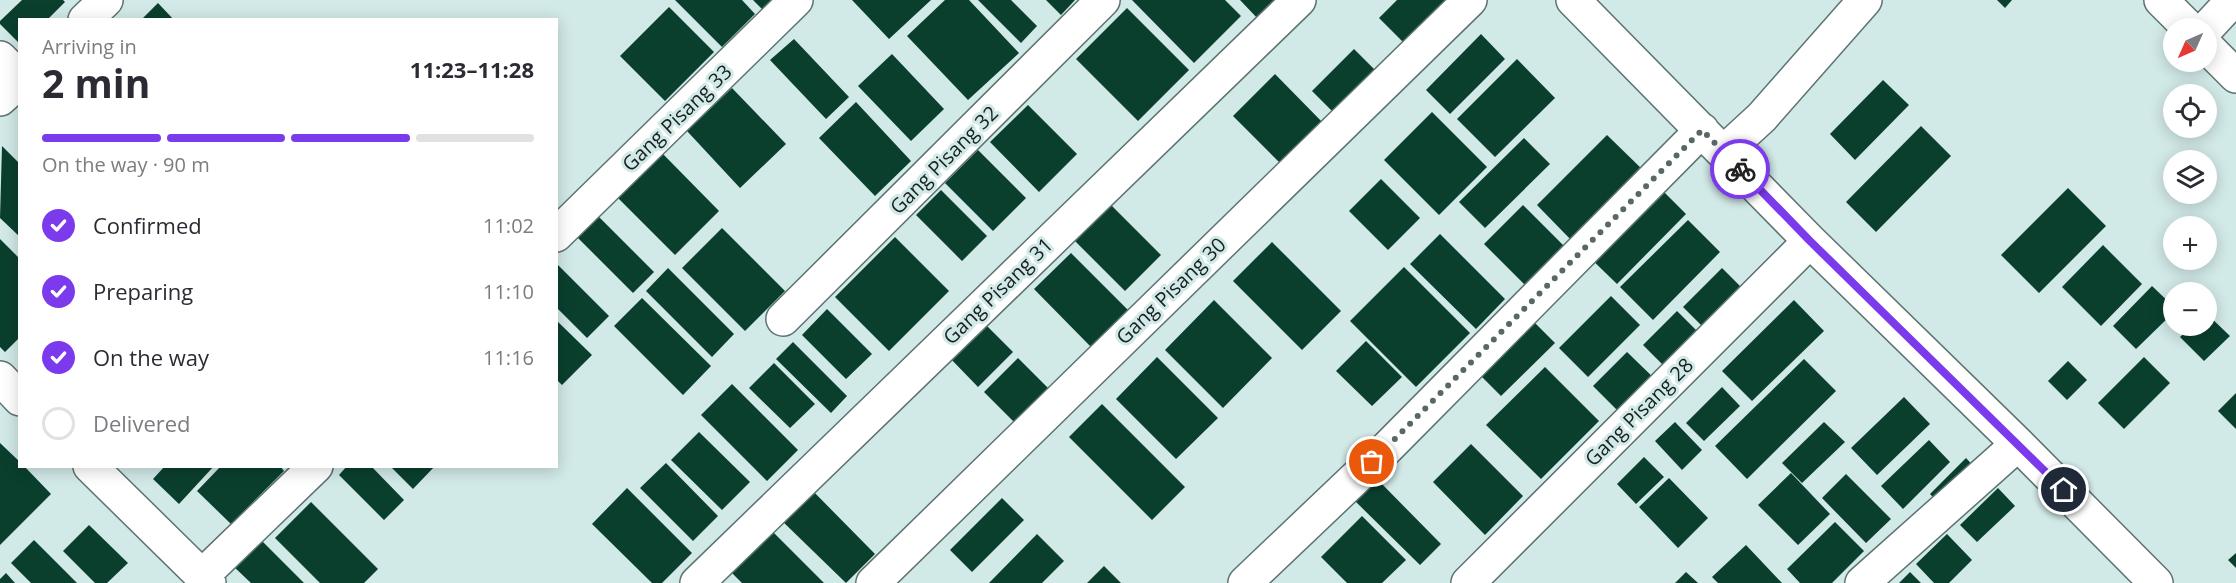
<!DOCTYPE html>
<html lang="en">
<head>
<meta charset="utf-8">
<style>
  :root { --surface:#fff; --page:#f7f7f7; --text:#2b2b33; --muted:#7c7c81; --line:#e1e1e2; --accent:#7c3aed }
  body { margin:0; font-family:"Open Sans",sans-serif; background:var(--page); color:var(--text); height:100vh; display:flex; flex-direction:column; font-size:22px; white-space:nowrap }
  * { box-sizing:border-box; margin:0 }
  p { font-size:20px; color:var(--muted) }
  .icon { flex:none; width:33px; height:33px; fill:none; stroke:currentColor; stroke-width:2; stroke-linecap:round; stroke-linejoin:round }
  .map { position:relative; flex:1; overflow:hidden }
  .drawer { position:absolute; left:18px; top:18px; width:540px; height:450px; display:flex; flex-direction:column; background:var(--surface); border-radius:0px; box-shadow:0 3px 15px #0003 }
  .drawer>* { flex:none }
  .needle { width:39px; rotate:225deg }
  .tools { position:absolute; left:2163px; top:18px; display:grid; gap:12px }
  .tools a { display:grid; place-items:center; width:54px; height:54px; border-radius:50%; background:var(--surface); box-shadow:0 3px 15px #0003; font-size:30px }
  .pin { position:absolute; display:grid; place-items:center; width:51px; height:51px; color:#fff; margin:-26px; border:3px solid #fff; border-radius:50%; box-shadow:0 2px 6px #0007 }
  .courier { position:absolute; display:grid; place-items:center; width:60px; height:60px; margin:-30px; border:4px solid #7c3aed; border-radius:50%; background:#fff; color:#222; box-shadow:0 2px 8px #0007 }
  .overview em { font-style:normal; font-weight:700 }
  .overview div { display:flex; flex-direction:column-reverse }
  .overview { display:flex; align-items:center; justify-content:space-between; height:102px; padding:0 24px }
  h1 { font-size:39px; font-weight:700; line-height:45px }
  .bar { display:grid; grid-template-columns:repeat(4,1fr); gap:9px 6px; align-content:center; height:72px; padding:0 24px }
  .bar i { height:8px; border-radius:4px; background:var(--line) }
  .bar .selected { background:var(--accent) }
  .bar p { grid-column:span 4 }
  ol { padding:0 24px; list-style:none }
  li { display:flex; align-items:center; gap:18px; height:66px }
  li p { margin-inline-start:auto }
  li .icon { padding:6px; border-radius:50%; background:var(--accent); color:#fff; stroke-width:4 }
  li:last-child { color:var(--muted) }
  li i { width:33px; height:33px; border:3px solid var(--line); border-radius:50% }
  .map>svg:first-child { display:block }
  .building { fill:#0a3f2e }
  .lines { fill:none; stroke-linecap:round; stroke-linejoin:round }
  .minor-casing { stroke:#5d7371; stroke-width:36 }
  .minor { stroke:#fff; stroke-width:33 }
  .done { stroke:#596766; stroke-width:6; stroke-dasharray:0 10.8 }
  .route { stroke:#7c3aed; stroke-width:8 }
  .labels { text-anchor:middle; stroke-width:6; stroke-linejoin:round; paint-order:stroke }
  .street-label { font-size:20px; fill:#182120; stroke:#d1e9e7 }
</style>
</head>
<body>
<div class="map">
<svg width="2236" height="583" viewBox="0 0 2236 583">
  <rect width="100%" height="100%" fill="#d1e9e7"/>
  <path class="building" d="M22 0H63L65 2 47 20H20V44L0 24V21Z
    M675 0H742L755 14 722 47Z
    M753 0H773L763 10Z
    M852 0H931L889 39Z
    M945 0H969L1019 53 968 100 907 36Z
    M978 0H1011L1037 26 1021 43Z
    M1046 0H1075L1061 15Z
    M1132 0H1225L1241 16 1194 63Z
    M1240 0H1279L1259 20Z
    M1397 0H1453L1408 47 1379 18Z
    M1997 0H2012L2005 8Z
    M158 3 174 20H141Z
    M669 7 714 52 665 101 620 56Z
    M1127 8 1189 70 1138 121 1076 59Z
    M1481 34 1505 59 1450 114 1426 90Z
    M794 39 849 97 826 119 770 60Z
    M1354 49 1381 76 1339 118 1312 91Z
    M892 54 944 109 911 141 858 86Z
    M1517 59 1555 98 1495 157 1457 119Z
    M1275 74 1326 126 1284 167 1233 116Z
    M1883 80 1909 105 1855 160 1830 134Z
    M732 88 786 144 740 188 687 131Z
    M856 102 911 161 875 196 819 138Z
    M1028 105 1077 154 1039 192 990 142Z
    M1432 112 1487 167 1439 215 1384 160Z
    M1921 126 1951 156 1876 232 1846 202Z
    M1607 135 1644 171 1573 242 1537 205Z
    M1524 138 1550 164 1485 228 1459 202Z
    M2 146 20 164V237L0 218Z
    M978 150 1026 198 993 231 945 183Z
    M662 153 719 211 675 255 618 198Z
    M1381 179 1420 218 1388 250 1349 211Z
    M1654 182 1686 214 1617 284 1584 252Z
    M2068 188 2106 226 2039 293 2001 255Z
    M941 190 987 236 962 261 916 215Z
    M1111 205 1161 255 1125 291 1075 241Z
    M1523 205 1567 249 1528 288 1484 244Z
    M599 217 654 272 633 293 578 238Z
    M1688 220 1720 252 1653 320 1620 287Z
    M722 228 785 291 745 331 682 268Z
    M1440 234 1505 299 1476 329 1410 264Z
    M895 237 949 291 889 351 835 297Z
    M0 239 20 259V337L5 352 0 347Z
    M1272 242 1341 311 1302 350 1233 281Z
    M2103 245 2142 284 2101 326 2062 287Z
    M1071 253 1128 310 1091 347 1034 289Z
    M556 263 609 316 587 338 556 307Z
    M1404 267 1470 333 1416 387 1350 321Z
    M668 268 734 334 712 357 646 291Z
    M1722 268 1749 295 1710 334 1683 307Z
    M2152 286 2174 307V312L2136 349 2113 326Z
    M1611 296 1640 325 1588 377 1559 348Z
    M642 298 711 366 683 395 614 326Z
    M1214 300 1272 358 1223 408 1165 350Z
    M1794 300 1824 331 1752 401 1722 371Z
    M827 309 872 354 846 379 802 335Z
    M1677 311 1703 337 1669 371 1643 345Z
    M2206 313 2230 336 2204 361 2180 337 2192 326H2206Z
    M1529 317 1555 343 1501 396 1476 371Z
    M556 320 592 355 562 385 556 379Z
    M983 322 1013 352 978 387 948 356Z
    M1366 341 1402 377 1372 406 1336 371Z
    M793 342 847 396 831 413 776 359Z
    M1627 352 1658 382 1624 417 1593 386Z
    M1157 357 1218 418 1176 459 1116 399Z
    M2144 357 2170 383 2124 429 2098 403Z
    M1018 358 1050 390 1016 424 984 392Z
    M1804 359 1836 391 1747 479 1715 446Z
    M2068 361 2087 380 2067 400 2048 381Z
    M774 363 815 404 790 428 749 388Z
    M1545 367 1599 421 1541 479 1486 425Z
    M732 384 798 450 767 481 701 415Z
    M1722 387 1740 406 1704 441 1686 423Z
    M2236 393V429L2218 411Z
    M1904 397 1930 424 1877 475 1851 448Z
    M1102 404 1185 487 1152 520 1069 437Z
    M1675 422 1702 450 1682 470 1655 441Z
    M1824 422 1845 442 1802 483 1782 463Z
    M699 432 750 482 722 510 671 460Z
    M1929 440 1950 462 1903 509 1881 486Z
    M0 443 20 462V466H24L51 494 0 545Z
    M1471 444 1523 496 1485 535 1433 482Z
    M1644 457 1664 477 1636 504 1617 484Z
    M1966 458 1979 472 1943 508 1930 494Z
    M666 463 718 516 693 541 640 488Z
    M165 466H214L179 504 153 479Z
    M221 466H280L284 471 231 524 197 491Z
    M347 466H371L404 500 384 520 339 475Z
    M390 466H435L413 489Z
    M1791 473 1830 514 1798 545 1758 505Z
    M1846 474 1891 519 1866 543 1822 498Z
    M1669 478 1708 518 1678 548 1639 507Z
    M1377 479 1441 544 1420 565 1355 501Z
    M808 486 875 554 846 583 778 517Z
    M627 488 692 553 662 583H652L592 524Z
    M1998 488 2015 506 1977 542 1960 525Z
    M1002 498 1024 520 972 572 950 550Z
    M311 502 378 569 364 583H320L275 538Z
    M1362 516 1406 560 1382 583H1347L1321 557Z
    M1835 522 1864 551 1832 583H1800L1787 569Z
    M89 525 128 563 107 583H95L63 551Z
    M773 532 824 583H742L732 573Z
    M1037 534 1064 561 1042 583H989Z
    M1947 534 1972 560 1949 583H1934L1916 564Z
    M259 538 304 583H251L232 565Z
    M34 540 77 583H31L11 563Z
    M1746 545 1782 583H1718L1712 577Z
    M2236 553V568L2228 560Z
    M1104 566 1121 583H1087Z
    M1686 572 1698 583H1675Z
    M1910 572 1921 583H1899Z
    M6 573 15 583H0V579Z"/>
  <g class="lines">
    <defs>
      <path id="minor" d="M1573 0 1810 241 2018 444 2156 583
        M2161 0 2189 28
        M85 20 106 0
        M2206 29 2233 0
        M2206 46 2236 76
        M0 58 20 78
        M0 99 20 81
        M1724 152 1762 117 1865 0
        M556 235 796 0
        M783 319 1103 0
        M0 378 20 399
        M90 466 209 583
        M202 576 316 466
        M697 583 1299 0
        M873 583 1470 0
        M1245 583 1388 447 1702 130
        M1468 583 1810 241
        M1862 583 2018 444"/>
    </defs>
    <use href="#minor" class="minor-casing"/>
    <use href="#minor" class="minor"/>
  </g>
  <g class="lines">
    <path class="done" d="M1372 462 1702 130 1740 169"/>
    <path class="route" d="M1740 169 1810 241 2064 490"/>
  </g>
  <g class="labels">
    <g class="street-label">
      <text transform="translate(677 118) rotate(-44)" y="7">Gang Pisang 33</text>
      <text transform="translate(944 160) rotate(-45)" y="7">Gang Pisang 32</text>
      <text transform="translate(998 291) rotate(-44)" y="7">Gang Pisang 31</text>
      <text transform="translate(1171 291) rotate(-44)" y="7">Gang Pisang 30</text>
      <text transform="translate(1639 412) rotate(-45)" y="7">Gang Pisang 28</text>
    </g>
  </g>
</svg>
<div class="tools">
<a><svg class="needle" viewBox="-14 -14 28 28"><path d="M0-13l5 13h-10z" fill="#e53935"/><path d="M0 13l5-13h-10z" fill="#7c7c81"/></svg></a>
<a><svg class="icon" aria-label="locate" viewBox="0 0 24 24"><circle cx="12" cy="12" r="6"/><path d="M12 2v4M12 18v4M2 12h4M18 12h4"/></svg></a>
<a><svg class="icon" aria-label="layers" viewBox="0 0 24 24"><path d="M12 4l9 5-9 5-9-5zM3 14l9 5 9-5"/></svg></a>
<a>+</a>
<a>−</a>
</div>
<div class="pin" style="left:1372px;top:462px;background:#ea580c"><svg class="icon" aria-label="bag" viewBox="0 0 24 24"><path d="M5 8h14l-1 12H6zM9 8a3 3 0 0 1 6 0"/></svg></div>
<div class="pin" style="left:2064px;top:490px;background:#1f2937"><svg class="icon" aria-label="home" viewBox="0 0 24 24"><path d="M3 11l9-7 9 7M6 9v11h12V9"/></svg></div>
<div class="courier" style="left:1740px;top:169px"><svg class="icon" aria-label="bike" viewBox="0 0 24 24"><circle cx="6" cy="16" r="4"/><circle cx="18" cy="16" r="4"/><path d="M6 16l4-8h5l3 8M10 8l3 8H6M13 5h3"/></svg></div>
<section class="drawer">
<div class="overview"><div><h1>2 min</h1><p>Arriving in</p></div><em>11:23–11:28</em></div>
<div class="bar"><i class="selected"></i><i class="selected"></i><i class="selected"></i><i></i><p>On the way · 90 m</p></div>
<ol>
<li><svg class="icon" aria-label="check" viewBox="0 0 24 24"><path d="M5 12l5 5 9-10"/></svg>Confirmed<p>11:02</p></li>
<li><svg class="icon" aria-label="check" viewBox="0 0 24 24"><path d="M5 12l5 5 9-10"/></svg>Preparing<p>11:10</p></li>
<li><svg class="icon" aria-label="check" viewBox="0 0 24 24"><path d="M5 12l5 5 9-10"/></svg>On the way<p>11:16</p></li>
<li><i></i>Delivered</li>
</ol>
</section>
</div>
</body>
</html>
